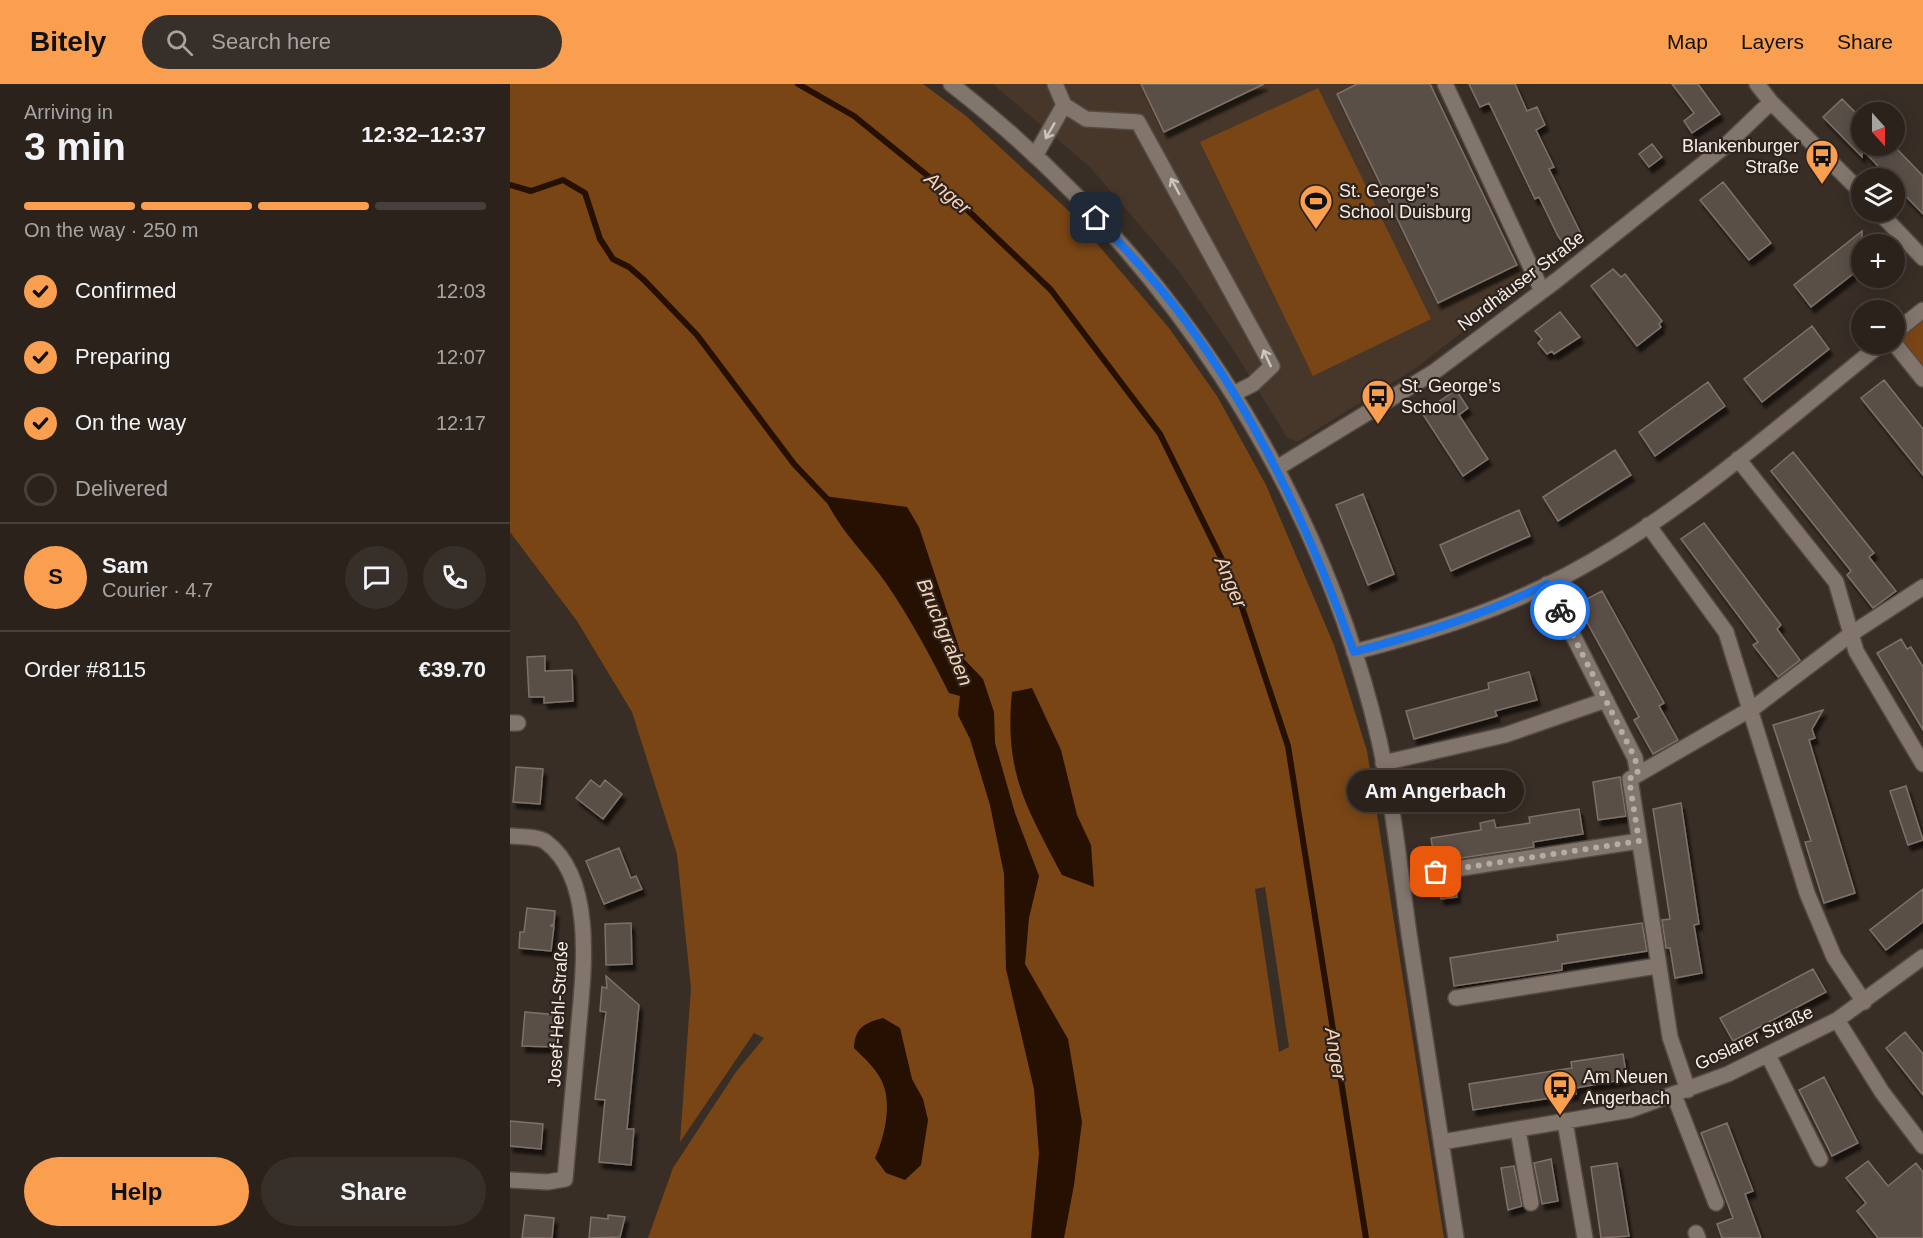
<!DOCTYPE html>
<html lang="en">
<head>
<meta charset="utf-8">
<style>
  :root { --surface:#2b221c; --page:#372f29; --text:#f1f3f6; --muted:#a6a4a3; --line:#473f3b; --accent:#fa9f4f }
  body { margin:0; font-family:Arial,sans-serif; background:var(--page); color:var(--text); height:100vh; display:flex; flex-direction:column; font-size:22px; white-space:nowrap }
  * { box-sizing:border-box; margin:0 }
  p { font-size:20px; color:var(--muted) }
  .icon { flex:none; width:33px; height:33px; fill:none; stroke:currentColor; stroke-width:2; stroke-linecap:round; stroke-linejoin:round }
  .map { position:relative; flex:1; overflow:hidden }
  .side { display:flex; flex-direction:column; background:var(--surface); width:510px }
  .side>* { flex:none }
  .needle { width:39px; rotate:159deg }
  .controls { position:absolute; left:1341px; top:18px; display:grid; gap:12px }
  .controls a { display:grid; place-items:center; width:54px; height:54px; border-radius:50%; background:var(--surface); box-shadow:0 3px 15px #0003,0 0 0 2px var(--line); font-size:30px }
  .pin { position:absolute; display:grid; place-items:center; width:51px; height:51px; color:#fff; margin:-26px; border-radius:12px; box-shadow:0 3px 9px #0006 }
  .courier { position:absolute; display:grid; place-items:center; width:60px; height:60px; margin:-30px; border:4px solid #1a73e8; border-radius:50%; background:#fff; color:#222; box-shadow:0 2px 8px #0007 }
  .bubble { position:absolute; height:42px; border-radius:21px; background:var(--surface); box-shadow:0 3px 15px #0003,0 0 0 2px var(--line); font-size:20px; font-weight:600; line-height:42px; text-align:center }
  .overview em { font-style:normal; font-weight:600 }
  .overview div { display:flex; flex-direction:column-reverse }
  .overview { display:flex; align-items:center; justify-content:space-between; height:102px; padding:0 24px }
  h1 { font-size:39px; font-weight:600; line-height:45px }
  .bar { display:grid; grid-template-columns:repeat(4,1fr); gap:9px 6px; align-content:center; height:72px; padding:0 24px }
  .bar i { height:8px; border-radius:4px; background:var(--line) }
  .bar .selected { background:var(--accent) }
  .bar p { grid-column:span 4 }
  .line { display:flex; align-items:center; gap:15px; padding:0 24px; border-top:2px solid var(--line) }
  .line div { flex:1 }
  .round { display:grid; place-items:center; flex:none; width:63px; height:63px; border-radius:32px; background:var(--page) }
  ol { padding:0 24px; list-style:none }
  li { display:flex; align-items:center; gap:18px; height:66px }
  li p { margin-inline-start:auto }
  li .icon { padding:6px; border-radius:50%; background:var(--accent); color:#111; stroke-width:4 }
  li:last-child { color:var(--muted) }
  li i { width:33px; height:33px; border:3px solid var(--line); border-radius:50% }
  .primary-button { display:flex; gap:12px; margin-top:auto; padding:12px 24px }
  .primary-button a { flex:1; height:69px; border-radius:36px; background:var(--accent); color:#111; font-size:24px; font-weight:600; line-height:69px; text-align:center }
  .primary-button a+a { background:var(--page); color:var(--text) }
  header { display:flex; align-items:center; gap:36px; box-sizing:border-box; height:84px; padding:0 30px; background:var(--accent); color:#111 }
  header strong { font-size:28px }
  nav { display:flex; gap:33px; margin-inline-start:auto; font-size:21px }
  .search { width:420px; height:54px; background:var(--page); display:flex; align-items:center; gap:15px; box-sizing:border-box; padding:0 21px; border-radius:33px; color:var(--muted); font-size:22px }
  main { display:flex; flex:1; min-height:0 }
  .map>svg:first-child { display:block }
  .built { fill:#47372a }
  .green { fill:#794515; fill-rule:evenodd }
  .water { fill:#251001 }
  .lines { fill:none; stroke-linecap:round; stroke-linejoin:round }
  .stream { stroke:#251001; stroke-width:6 }
  .building { fill:#5a4f46; stroke:#7e7168; stroke-width:1.5; filter:url(#shadow) }
  .minor-casing { stroke:#544a44; stroke-width:18 }
  .minor { stroke:#82756c; stroke-width:15 }
  .oneway { stroke:#cec5be }
  .done { stroke:#b4aca5; stroke-width:6; stroke-dasharray:0 10.8 }
  .route { stroke:#1a73e8; stroke-width:8 }
  .labels { text-anchor:middle; stroke-width:4.5; stroke-linejoin:round; paint-order:stroke }
  .poi-label { font-size:18px; fill:#f7f0ea; stroke:#2f241d; text-anchor:start }
  .street-label { font-size:18px; fill:#f7f0ea; stroke:#2f241d }
  .water-label { font-size:20px; font-style:italic; fill:#f8d2b5; stroke:#2f241d }
</style>
</head>
<body>
<header>
<strong>Bitely</strong>
<div class="search"><svg class="icon" aria-label="search" viewBox="0 0 24 24"><circle cx="10" cy="10" r="6"/><path d="M15 15l6 6"/></svg>Search here</div>
<nav><a>Map</a><a>Layers</a><a>Share</a></nav>
</header>
<main>
<section class="side">
<div class="overview"><div><h1>3 min</h1><p>Arriving in</p></div><em>12:32–12:37</em></div>
<div class="bar"><i class="selected"></i><i class="selected"></i><i class="selected"></i><i></i><p>On the way · 250 m</p></div>
<ol>
<li><svg class="icon" aria-label="check" viewBox="0 0 24 24"><path d="M5 12l5 5 9-10"/></svg>Confirmed<p>12:03</p></li>
<li><svg class="icon" aria-label="check" viewBox="0 0 24 24"><path d="M5 12l5 5 9-10"/></svg>Preparing<p>12:07</p></li>
<li><svg class="icon" aria-label="check" viewBox="0 0 24 24"><path d="M5 12l5 5 9-10"/></svg>On the way<p>12:17</p></li>
<li><i></i>Delivered</li>
</ol>
<div class="line" style="height:108px"><b class="round" style="background:var(--accent);color:#111">S</b><div><b>Sam</b><p>Courier · 4.7</p></div><a class="round"><svg class="icon" aria-label="chat" viewBox="0 0 24 24"><path d="M4 5h16v11H9l-5 4z"/></svg></a><a class="round"><svg class="icon" aria-label="phone" viewBox="0 0 24 24"><path d="M5 4h4l2 5-3 2q2 4 5 5l2-3 5 2v4C11 20 4 13 5 4z"/></svg></a></div>
<div class="line" style="height:78px"><div>Order #8115</div><b>€39.70</b></div>
<div class="primary-button"><a>Help</a><a>Share</a></div>
</section>
<div class="map">
<svg width="1413" height="1154" viewBox="0 0 1413 1154">
  <defs>
    <filter id="shadow"><feDropShadow dx="3.5" dy="6" stdDeviation="1.5" flood-color="#0009"/></filter>
  </defs>
  <rect width="100%" height="100%" fill="#392e26"/>
  <path class="built" d="M483 0H924L1010 182 1012 201 906 284 787 358 777 353 721 262 668 186 581 84Z"/>
  <path class="green" d="M0 0H413L456 32 560 128 659 244 707 312 756 401 824 561 857 667 934 1154H138L163 1084 226 988 254 954 244 949 170 1058 181 904 167 770 122 628 67 537 0 448ZM755 803 779 963 769 968 745 805Z
    M808 4 921 235 803 292 690 58Z
    M1413 236V287L1388 256Z"/>
  <path class="water" d="M314 412 397 423 409 443 452 573 473 595 484 628 485 659 505 729 529 792 519 834 515 880 558 955 572 1038 564 1101 554 1154H521L529 1070 524 1005 496 885 494 790 480 721 460 655 448 631 450 612 439 609C420 571 400 534 376 499 355 469 329 446 314 412Z
    M522 604 551 666 567 731 581 761 584 803 552 791C516 722 494 689 502 608Z
    M373 934 390 944 402 995 413 1015 418 1036 411 1081 395 1096 376 1089 365 1074C374 1054 382 1022 373 1000 368 986 354 974 344 964 345 943 355 939 373 934Z"/>
  <g class="lines">
    <path class="stream" d="M288 0 344 32 445 114 541 206 650 350 725 502 778 662 856 1154
      M0 101 21 107 53 96 75 109 90 155 103 175 119 183 134 196 187 251 284 380 319 417"/>
  </g>
  <path class="building" d="M631 0H754L654 48Z
    M847 0H920L1007 181 928 219 827 10Z
    M959 0H1005L1017 27 1027 23 1035 41 1026 46 1044 83 1039 85 1071 150 1053 159 1048 152 1029 113 1025 115 979 19 970 23Z
    M1162 0H1188L1210 30 1182 49 1174 37 1184 29Z
    M1332 15 1352 35V62H1384L1413 92V130L1384 100V94H1379L1352 65V73L1313 33Z
    M1142 60 1152 73 1139 83 1129 70Z
    M1213 98 1261 159 1239 176 1190 116Z
    M1352 147V183L1301 223 1284 201Z
    M1103 185 1111 193 1115 190 1152 237 1149 240 1151 243 1127 262 1081 202Z
    M1050 228 1070 253 1044 270 1042 267 1037 270 1028 259 1032 255 1025 247Z
    M1302 242 1319 265 1252 318 1234 295Z
    M1374 296 1413 345V391L1351 314Z
    M1198 298 1215 322 1145 372 1129 348Z
    M946 306 958 324 949 331 978 375 953 392 912 329Z
    M1105 366 1121 391 1048 437 1033 413Z
    M1283 368 1364 469 1359 473 1386 507 1363 524 1337 491 1341 487 1261 387Z
    M853 410 884 490 858 501 826 421Z
    M1009 426 1020 452 941 487 930 461Z
    M1194 439 1271 541 1267 545 1290 576 1268 593 1243 561 1248 558 1171 455Z
    M1092 507 1154 619 1149 622 1168 656 1143 670 1124 636 1129 633 1067 520Z
    M1391 555 1397 565 1401 563 1413 583V646L1367 569Z
    M35 572V587L62 586 63 617 34 619V613H19L17 573Z
    M1019 588 1027 616 985 627 987 632 904 655 896 627 979 605 978 599Z
    M1313 626 1302 645 1305 654 1299 656 1345 809 1314 819 1295 758 1301 757 1263 641Z
    M6 683 33 685 30 720 3 718Z
    M1110 693 1116 732 1088 736 1083 698Z
    M81 696 90 703 95 696 112 710 93 735 66 714Z
    M1396 702 1413 756 1398 761 1380 707Z
    M1171 719 1189 840 1184 841 1192 889 1165 894 1160 864H1156L1152 836 1160 835 1143 725Z
    M1069 725 1073 750 1023 758 1024 763 925 778 921 754 971 746 970 739 984 736 986 744 1020 739 1019 733Z
    M109 764 121 794 126 792 132 805 94 820 76 777Z
    M945 795 947 813 931 815 928 798Z
    M1413 805V838L1376 866 1360 846Z
    M17 824 45 827 44 840 40 842H44L41 867 9 864 10 848H14Z
    M121 839 122 880 96 881 95 840Z
    M1132 839 1137 867 1052 880V886L944 902 940 874 1048 857 1047 851Z
    M1303 885 1316 908 1223 957 1210 934Z
    M96 892 129 921 117 1045H124L121 1081 89 1078 95 1016 85 1015 96 928 90 927 92 903 97 904Z
    M15 928 49 931 46 963 12 962Z
    M1395 948 1413 970V1011L1376 964Z
    M1113 970 1117 995 1066 1004V1010L963 1026 959 1000 1062 984 1061 978Z
    M1314 993 1348 1059 1322 1072 1289 1006Z
    M0 1037 33 1040 31 1065 0 1062Z
    M1217 1039 1243 1107 1235 1110 1251 1154H1212L1207 1140 1223 1134 1191 1049Z
    M1041 1075 1048 1117 1032 1120 1024 1079Z
    M1358 1077 1378 1102 1406 1079 1413 1088V1154H1368L1347 1127 1356 1119 1336 1094Z
    M1107 1079 1119 1152 1091 1154 1081 1083Z
    M1004 1082 1012 1122 998 1126 991 1084Z
    M15 1131 44 1134 42 1154H12Z
    M98 1131 115 1133 110 1153 79 1154 81 1133 98 1135Z"/>
  <g class="lines">
    <defs>
      <path id="minor" d="M441 0C651 163 808 395 869 656 883 719 890 786 899 850 914 951 931 1053 946 1154
        M545 0 554 21 576 35 628 38 762 282 743 300 723 310
        M935 0 1032 207
        M1247 0 1261 18 1352 109
        M525 72 554 21
        M1369 128 1413 174
        M1384 249 1413 226
        M1384 259 1413 295
        M1228 375 1326 498 1346 567 1413 680
        M767 384 924 288 1047 196 1214 63 1261 18
        M1138 441 1216 548 1297 809 1324 873 1354 918
        M1037 500 1125 674 1128 690
        M844 568C918 549 988 527 1057 491 1172 430 1271 340 1371 260
        M0 639H8
        M873 679 995 651 1096 616
        M0 752C10 753 28 752 36 758 90 799 71 904 67 962 63 1006 59 1050 55 1095L38 1098 0 1096
        M926 788 1129 757
        M946 914 1147 882
        M1327 936 1372 1008 1413 1062
        M1258 971 1310 1075
        M1178 1006 1160 953 1120 695 1246 622 1341 550 1413 503
        M1164 1011 1206 1119
        M1055 1038 1075 1154
        M1008 1046 1021 1119
        M932 1058 1120 1026 1218 990 1327 936 1413 873
        M1186 1149 1188 1154"/>
    </defs>
    <use href="#minor" class="minor-casing"/>
    <use href="#minor" class="minor"/>
  </g>
  <defs><path id="oneway-shaft" d="M-6 0H5M1.5-3L5.5 0L1.5 3" fill="none" stroke-width="1.6" stroke-linecap="round" stroke-linejoin="round" transform="scale(1.5)"/></defs>
  <g class="oneway">
    <use href="#oneway-shaft" transform="translate(540 47) rotate(120)"/>
    <use href="#oneway-shaft" transform="translate(665 102) rotate(-118)"/>
    <use href="#oneway-shaft" transform="translate(757 274) rotate(-115)"/>
  </g>
  <g class="lines">
    <path class="done" d="M926 788 1129 757 1119 695 1128 690 1125 674 1050 526"/>
    <path class="route" d="M586 134C612 161 638 189 662 219 743 323 799 444 844 568 914 549 971 532 1037 500L1050 526"/>
  </g>
  <defs>
    <symbol id="bus-pin" viewBox="-11 -11 22 30"><path d="M0 17L-7.5 6A9.5 9.5 0 1 1 7.5 6Z" fill="#fa9f4f" stroke="#2f241d"/><path d="M-5-6H5V4H4V6H2V4H-2V6H-4V4H-5ZM-3.5-4V0h7V-4ZM-3.5 1.2v1.5H-2V1.2ZM2 1.2v1.5H3.5V1.2Z" fill="#111"/></symbol>
    <symbol id="stadium-pin" viewBox="-11 -11 22 30"><path d="M0 17L-7.5 6A9.5 9.5 0 1 1 7.5 6Z" fill="#fa9f4f" stroke="#2f241d"/><path d="M0-5a6.5 5 0 1 0 0 10a6.5 5 0 1 0 0-10ZM-3.5-1.8h7v3.6h-7Z" fill="#111"/></symbol>
  </defs>
  <g fill-rule="evenodd">
    <use href="#bus-pin" x="1293" y="53" width="38" height="52"/>
    <use href="#stadium-pin" x="787" y="98" width="38" height="52"/>
    <use href="#bus-pin" x="849" y="293" width="38" height="52"/>
    <use href="#bus-pin" x="1031" y="984" width="38" height="52"/>
  </g>
  <g class="labels">
    <g class="poi-label">
      <text x="1289" y="68" text-anchor="end">Blankenburger<tspan x="1289" dy="21">Straße</tspan></text>
      <text x="829" y="113">St. George’s<tspan x="829" dy="21">School Duisburg</tspan></text>
      <text x="891" y="308">St. George’s<tspan x="891" dy="21">School</tspan></text>
      <text x="1073" y="999">Am Neuen<tspan x="1073" dy="21">Angerbach</tspan></text>
    </g>
    <g class="street-label">
      <text transform="translate(1011 197) rotate(-37)" y="6">Nordhäuser Straße</text>
      <text transform="translate(48 930) rotate(-87)" y="6">Josef-Hehl-Straße</text>
      <text transform="translate(1244 954) rotate(-25)" y="6">Goslarer Straße</text>
    </g>
    <g class="water-label">
      <text transform="translate(438 109) rotate(41)" y="7">Anger</text>
      <text transform="translate(721 498) rotate(67)" y="7">Anger</text>
      <text transform="translate(435 548) rotate(67)" y="7">Bruchgraben</text>
      <text transform="translate(826 970) rotate(81)" y="7">Anger</text>
    </g>
  </g>
</svg>
<div class="controls">
<a><svg class="needle" viewBox="-14 -14 28 28"><path d="M0-13l5 13h-10z" fill="#e53935"/><path d="M0 13l5-13h-10z" fill="#a6a4a3"/></svg></a>
<a><svg class="icon" aria-label="layers" viewBox="0 0 24 24"><path d="M12 4l9 5-9 5-9-5zM3 14l9 5 9-5"/></svg></a>
<a>+</a>
<a>−</a>
</div>
<div class="pin" style="left:926px;top:788px;background:#ea580c"><svg class="icon" aria-label="bag" viewBox="0 0 24 24"><path d="M5 8h14l-1 12H6zM9 8a3 3 0 0 1 6 0"/></svg></div>
<div class="pin" style="left:586px;top:134px;background:#1f2937"><svg class="icon" aria-label="home" viewBox="0 0 24 24"><path d="M3 11l9-7 9 7M6 9v11h12V9"/></svg></div>
<div class="courier" style="left:1050px;top:526px"><svg class="icon" aria-label="bike" viewBox="0 0 24 24"><circle cx="6" cy="16" r="4"/><circle cx="18" cy="16" r="4"/><path d="M6 16l4-8h5l3 8M10 8l3 8H6M13 5h3"/></svg></div>
<div class="bubble" style="left:837px;top:686px;width:177px">Am Angerbach</div>
</div>
</main>
</body>
</html>
